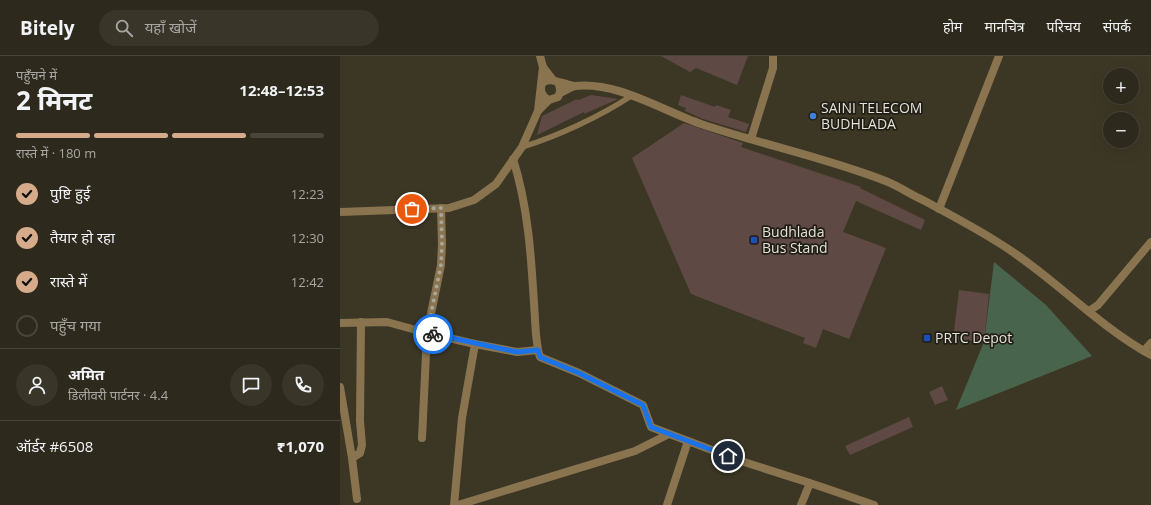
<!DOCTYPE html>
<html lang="hi">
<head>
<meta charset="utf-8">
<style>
  :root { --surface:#2d291c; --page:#393529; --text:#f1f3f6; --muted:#a7a6a3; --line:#48453b; --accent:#d6ab8b }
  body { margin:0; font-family:"Open Sans","Noto Sans Devanagari",sans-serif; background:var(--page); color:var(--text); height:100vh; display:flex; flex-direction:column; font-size:15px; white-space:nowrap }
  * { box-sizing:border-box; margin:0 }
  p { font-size:13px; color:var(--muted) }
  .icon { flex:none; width:22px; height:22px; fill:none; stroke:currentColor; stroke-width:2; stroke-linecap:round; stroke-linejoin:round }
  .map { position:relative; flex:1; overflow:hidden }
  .drawer { display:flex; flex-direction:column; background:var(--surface); width:340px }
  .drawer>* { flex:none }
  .fabs { position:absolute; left:763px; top:12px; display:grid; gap:8px }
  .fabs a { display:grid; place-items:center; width:36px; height:36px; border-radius:50%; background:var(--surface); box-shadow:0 4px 16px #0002,0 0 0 1px var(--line); font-size:20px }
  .pin { position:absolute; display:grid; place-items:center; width:34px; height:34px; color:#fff; margin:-17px; border:2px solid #fff; border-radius:50%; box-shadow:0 1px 4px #0007 }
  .courier { position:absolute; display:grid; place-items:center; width:40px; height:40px; margin:-20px; border:3px solid #1a73e8; border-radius:50%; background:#fff; color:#222; box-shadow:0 1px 5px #0007 }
  .summary em { font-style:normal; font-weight:700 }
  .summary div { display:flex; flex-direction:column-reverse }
  .summary { display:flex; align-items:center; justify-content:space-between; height:68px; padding:0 16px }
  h1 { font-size:26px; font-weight:700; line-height:30px }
  .bar { display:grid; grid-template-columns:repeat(4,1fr); gap:6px 4px; align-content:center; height:48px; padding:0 16px }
  .bar i { height:5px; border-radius:3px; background:var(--line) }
  .bar .selected { background:var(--accent) }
  .bar p { grid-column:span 4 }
  .line { display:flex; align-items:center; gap:10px; padding:0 16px; border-top:1px solid var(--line) }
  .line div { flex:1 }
  .round { display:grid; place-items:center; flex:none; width:42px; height:42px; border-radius:21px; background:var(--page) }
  ol { padding:0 16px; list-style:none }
  li { display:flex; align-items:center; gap:12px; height:44px }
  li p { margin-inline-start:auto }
  li .icon { padding:4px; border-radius:50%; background:var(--accent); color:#111; stroke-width:4 }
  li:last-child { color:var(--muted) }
  li i { width:22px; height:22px; border:2px solid var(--line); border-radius:50% }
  header { display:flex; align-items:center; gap:24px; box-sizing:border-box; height:56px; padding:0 20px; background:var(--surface); border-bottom:1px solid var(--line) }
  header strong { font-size:19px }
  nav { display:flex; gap:22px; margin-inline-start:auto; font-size:14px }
  .search { width:280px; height:36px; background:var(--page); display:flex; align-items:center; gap:10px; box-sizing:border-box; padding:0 14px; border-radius:22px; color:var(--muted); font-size:15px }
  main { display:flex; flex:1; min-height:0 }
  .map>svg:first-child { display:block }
  .green { fill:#49644c }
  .building { fill:#5e4944 }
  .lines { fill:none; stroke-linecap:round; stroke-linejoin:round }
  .service { stroke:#8a744f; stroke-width:5.5 }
  .minor { stroke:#8a744f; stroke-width:8 }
  .tertiary { stroke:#8a744f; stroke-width:8 }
  .done { stroke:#aaa699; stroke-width:4; stroke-dasharray:0 7.2 }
  .route { stroke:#1a73e8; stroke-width:5 }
  .shop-dot { fill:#3f7fe0; stroke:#201e16; stroke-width:1.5 }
  .transit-dot { fill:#1a4fb4; stroke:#201e16; stroke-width:1.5 }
  .labels { text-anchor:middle; stroke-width:3.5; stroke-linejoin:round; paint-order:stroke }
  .poi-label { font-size:14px; fill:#e5e2d7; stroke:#201e16; text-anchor:start }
</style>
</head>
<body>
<header>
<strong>Bitely</strong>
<div class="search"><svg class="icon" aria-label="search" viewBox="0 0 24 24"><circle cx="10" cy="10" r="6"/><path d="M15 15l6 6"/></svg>यहाँ खोजें</div>
<nav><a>होम</a><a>मानचित्र</a><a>परिचय</a><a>संपर्क</a></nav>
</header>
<main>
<section class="drawer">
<div class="summary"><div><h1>2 मिनट</h1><p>पहुँचने में</p></div><em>12:48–12:53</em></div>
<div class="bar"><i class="selected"></i><i class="selected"></i><i class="selected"></i><i></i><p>रास्ते में · 180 m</p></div>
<ol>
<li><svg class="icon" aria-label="check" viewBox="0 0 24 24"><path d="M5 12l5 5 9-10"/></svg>पुष्टि हुई<p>12:23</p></li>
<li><svg class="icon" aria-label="check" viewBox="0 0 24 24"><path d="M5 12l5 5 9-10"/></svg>तैयार हो रहा<p>12:30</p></li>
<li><svg class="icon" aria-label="check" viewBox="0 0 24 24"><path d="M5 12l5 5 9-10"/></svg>रास्ते में<p>12:42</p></li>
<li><i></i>पहुँच गया</li>
</ol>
<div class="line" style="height:72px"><a class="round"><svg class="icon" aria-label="person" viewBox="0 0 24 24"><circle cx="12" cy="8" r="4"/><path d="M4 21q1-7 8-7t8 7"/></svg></a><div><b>अमित</b><p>डिलीवरी पार्टनर · 4.4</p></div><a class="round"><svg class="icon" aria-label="chat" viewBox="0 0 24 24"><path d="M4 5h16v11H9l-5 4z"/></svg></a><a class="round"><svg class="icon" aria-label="phone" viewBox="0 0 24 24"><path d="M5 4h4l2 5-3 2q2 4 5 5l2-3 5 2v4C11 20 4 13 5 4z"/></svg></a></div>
<div class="line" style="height:52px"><div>ऑर्डर #6508</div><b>₹1,070</b></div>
</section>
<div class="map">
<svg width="811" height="449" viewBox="0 0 811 449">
  <rect width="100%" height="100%" fill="#3c3725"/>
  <path class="green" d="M654 206 706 249 752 300 616 354 644 286Z"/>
  <path class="building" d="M321 0H408L397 29 356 12 350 16Z
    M251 39 278 43 244 58V56L197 79 202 60 237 43 238 44Z
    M341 39 375 51 376 49 391 54 388 61 409 68 406 76 363 63 345 55 346 52 338 49Z
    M344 67 403 87 401 91 521 131 520 132 585 164 581 174 516 145 503 176 546 192 509 283 483 273 476 292 463 287 465 282 351 238 292 102Z
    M619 234 649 238 644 286 613 283Z
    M602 330 608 344 595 349 589 336Z
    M569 361 573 371 510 399 505 390Z"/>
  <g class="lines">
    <path class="service" d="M182 91C216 81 261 60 291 40"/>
    <path class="minor" d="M203 11 213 24
      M411 83 433 12V0
      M173 103C191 159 192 221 196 279L198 294 200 301 239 317 303 349 311 371 401 405 479 430 534 449
      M599 153 659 0
      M749 255 758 249 811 186
      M0 267 47 266 87 277 101 209 102 188 101 152
      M135 288 177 296 198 294
      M804 295 811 287
      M0 331 12 402 20 397 22 389 20 365 21 266
      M82 382 87 277 135 288 122 362 114 449
      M12 402 17 443
      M118 449 295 395 329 378
      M327 449 348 385
      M461 449 470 427"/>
    <path class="tertiary" d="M218 27C221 32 221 36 218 41L209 44C199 39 197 25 210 24 213 24 229 29 234 30
      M220 37C225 35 230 31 235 30 277 25 323 55 361 68 423 89 488 102 548 126 560 131 570 138 581 143 607 157 634 171 659 187 713 220 756 269 811 299
      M198 55 203 11 200 0
      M0 156 109 152 134 144 156 128 182 91 198 55 209 44"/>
  </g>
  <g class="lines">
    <path class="done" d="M72 153 101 152 102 188 101 209 87 277 93 278"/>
    <path class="route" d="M93 278 177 296 198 294 200 301 239 317 303 349 311 371 388 400"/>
  </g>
  <circle class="shop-dot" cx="473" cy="60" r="4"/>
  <g class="transit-dot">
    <rect x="410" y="180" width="8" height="8" rx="2"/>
    <rect x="583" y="278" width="8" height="8" rx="2"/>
  </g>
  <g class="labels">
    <g class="poi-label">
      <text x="481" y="57">SAINI TELECOM<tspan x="481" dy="16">BUDHLADA</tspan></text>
      <text x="422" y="181">Budhlada<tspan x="422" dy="16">Bus Stand</tspan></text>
      <text x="595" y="287">PRTC Depot</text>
    </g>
  </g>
</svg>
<div class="fabs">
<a>+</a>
<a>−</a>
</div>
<div class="pin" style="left:72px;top:153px;background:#ea580c"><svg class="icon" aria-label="bag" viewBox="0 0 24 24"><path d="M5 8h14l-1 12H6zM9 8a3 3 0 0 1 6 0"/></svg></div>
<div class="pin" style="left:388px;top:400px;background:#1f2937"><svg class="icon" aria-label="home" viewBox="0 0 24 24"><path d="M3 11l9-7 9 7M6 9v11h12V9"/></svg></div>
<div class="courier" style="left:93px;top:278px"><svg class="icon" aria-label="bike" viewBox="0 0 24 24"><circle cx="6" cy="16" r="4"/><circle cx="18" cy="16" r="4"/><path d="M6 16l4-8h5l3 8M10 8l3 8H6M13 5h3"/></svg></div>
</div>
</main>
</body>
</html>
